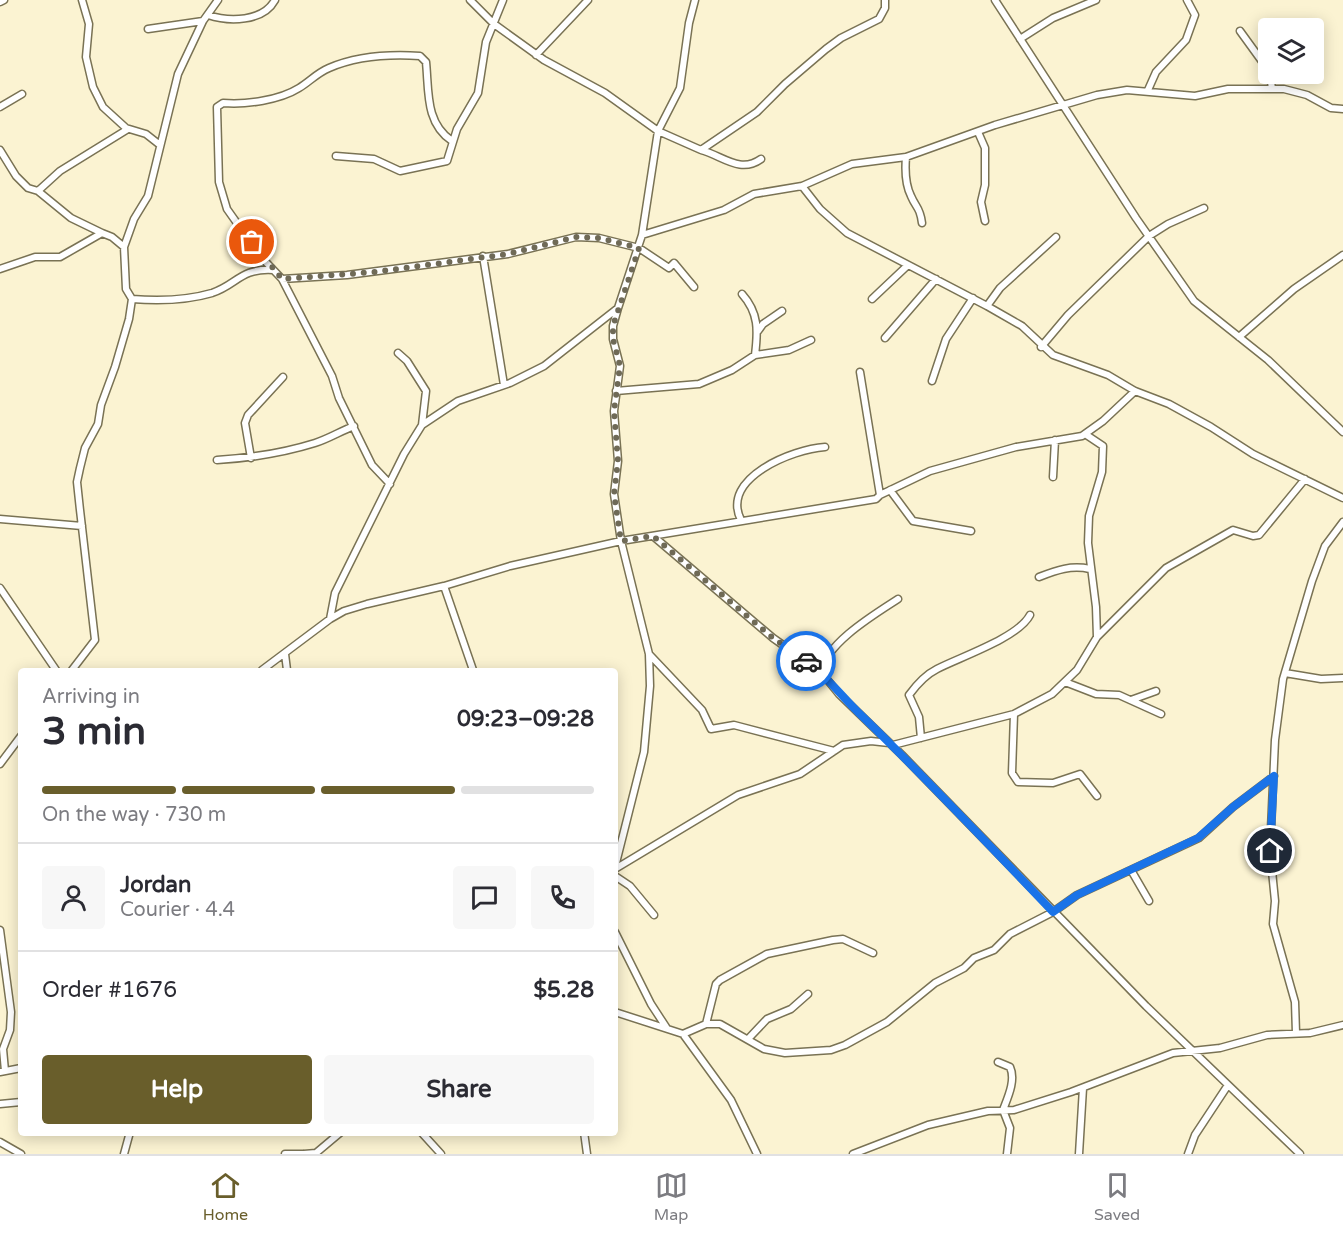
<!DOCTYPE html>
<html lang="en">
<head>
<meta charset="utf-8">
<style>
  :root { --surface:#fff; --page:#f7f7f7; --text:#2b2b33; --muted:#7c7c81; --line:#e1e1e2; --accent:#695e2b }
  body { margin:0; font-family:"Varela Round",sans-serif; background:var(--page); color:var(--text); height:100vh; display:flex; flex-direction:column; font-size:22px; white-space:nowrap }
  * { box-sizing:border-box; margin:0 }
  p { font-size:20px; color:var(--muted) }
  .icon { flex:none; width:33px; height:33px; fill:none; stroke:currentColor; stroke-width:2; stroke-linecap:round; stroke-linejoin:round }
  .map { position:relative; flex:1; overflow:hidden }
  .drawer { position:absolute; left:18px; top:668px; width:600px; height:468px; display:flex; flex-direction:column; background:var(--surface); border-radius:6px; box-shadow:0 3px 15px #0003 }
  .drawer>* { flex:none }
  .fabs { position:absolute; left:1258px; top:18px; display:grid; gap:12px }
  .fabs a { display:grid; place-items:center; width:66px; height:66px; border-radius:6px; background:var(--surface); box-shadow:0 3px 15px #0003; font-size:30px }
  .pin { position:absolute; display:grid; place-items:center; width:51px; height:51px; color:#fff; margin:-26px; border:3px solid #fff; border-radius:50%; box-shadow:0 2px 6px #0007 }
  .courier { position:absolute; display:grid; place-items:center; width:60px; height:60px; margin:-30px; border:4px solid #1a73e8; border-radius:50%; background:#fff; color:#222; box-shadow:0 2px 8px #0007 }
  .head em { font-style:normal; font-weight:700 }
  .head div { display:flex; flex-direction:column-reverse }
  .head { display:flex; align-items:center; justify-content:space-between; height:102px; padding:0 24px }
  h1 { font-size:39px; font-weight:700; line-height:45px }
  .bar { display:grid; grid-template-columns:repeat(4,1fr); gap:9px 6px; align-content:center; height:72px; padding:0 24px }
  .bar i { height:8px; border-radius:4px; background:var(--line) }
  .bar .selected { background:var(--accent) }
  .bar p { grid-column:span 4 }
  .line { display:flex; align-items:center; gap:15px; padding:0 24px; border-top:2px solid var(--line) }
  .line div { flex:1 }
  .round { display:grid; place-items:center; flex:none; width:63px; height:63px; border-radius:6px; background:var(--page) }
  .button { display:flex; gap:12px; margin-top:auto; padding:12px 24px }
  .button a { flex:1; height:69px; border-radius:6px; background:var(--accent); color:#fff; font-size:24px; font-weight:700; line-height:69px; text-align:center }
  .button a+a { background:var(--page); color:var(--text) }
  .tab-bar { display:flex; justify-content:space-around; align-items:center; height:84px; border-top:2px solid var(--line); background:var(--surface); font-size:16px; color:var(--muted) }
  .tab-bar a { display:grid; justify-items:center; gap:3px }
  .tab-bar .selected { color:var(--accent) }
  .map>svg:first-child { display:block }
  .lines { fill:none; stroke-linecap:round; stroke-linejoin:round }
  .minor-casing { stroke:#797254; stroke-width:9 }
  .minor { stroke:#fff; stroke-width:6 }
  .done { stroke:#6f6a57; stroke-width:6; stroke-dasharray:0 10.8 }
  .route { stroke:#1a73e8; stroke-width:8 }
</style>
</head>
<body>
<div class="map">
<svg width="1343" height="1154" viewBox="0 0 1343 1154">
  <rect width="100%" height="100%" fill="#fbf3d2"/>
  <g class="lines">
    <defs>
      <path id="minor" d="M82 0 89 24 86 57 93 87 103 107 126 128 146 134 160 145
        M470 0 494 24 544 60 605 93 658 131 701 150 757 112 785 84 826 49 841 38 879 19 885 8V0
        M995 0 1136 218 1194 301 1268 360 1343 432
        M0 2 4 0
        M208 15C229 22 263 22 275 0
        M148 29 203 21
        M1240 31 1269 71
        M1020 39 1053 18 1096 0
        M536 55 588 0
        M1270 74 1272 89
        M1148 90 1156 72 1186 40 1195 15 1187 0
        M0 107 22 94
        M978 132 985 148V185L981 202 985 221
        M0 150 16 176 28 188 38 191 71 218 102 233
        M701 150C723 156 740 174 761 159
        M336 156 374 159 400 171 447 161 457 129 478 93 486 42 503 0
        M906 157C905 169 905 184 911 196 916 208 920 207 922 223
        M802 186 820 209 847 233 987 306 1022 326 1053 355 1108 375 1135 391 1169 404 1211 427 1253 454 1343 498
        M38 191 60 171 128 129
        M642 235 724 210 754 194 802 186 852 164 906 157 995 125 1097 95 1127 90 1195 96 1228 89H1284L1307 95 1331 108 1343 109
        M483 256 504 385
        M0 269 35 257H60L102 233 112 237 124 247
        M282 279 347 275 508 254 576 237 599 238 639 248 669 268 674 263 694 287
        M742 294C759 313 758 331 755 355
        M132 299C157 301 188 300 212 293 237 285 240 268 273 270
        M872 299 908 265
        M987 306 1000 288 1056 237
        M758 331 763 324 782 311
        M1239 337 1294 289 1343 255
        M885 338 936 279
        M1041 347 1068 315 1149 236 1168 224 1204 208
        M398 353 407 361 426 391 422 425
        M932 381 946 339 973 298
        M616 391 699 384 732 370 755 355 789 350 811 340
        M251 458 245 423 248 415 283 377
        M217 460C250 458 283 453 315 443 328 439 341 431 354 426
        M1053 477 1055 440
        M390 484 372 465 339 398 332 376 282 279 261 257 227 209 219 182 217 107 223 103C246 105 280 100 299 88 309 82 317 73 329 68 357 56 390 54 420 56L426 62C429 91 425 123 452 141
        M890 490 913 521 971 531
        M880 495 930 471 1016 447 1082 436 1103 421 1135 391
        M0 519 82 526
        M741 520C720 478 793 449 825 447
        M653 536 773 638 821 672 839 694 902 755 1146 1006 1300 1154
        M1039 577C1057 570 1071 565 1090 569
        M444 586 473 670
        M0 588 56 670
        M330 619 335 593 404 454 422 425 458 401 510 383 544 366 618 308 642 235 658 131 680 88 689 23 695 0
        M1097 637 1166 568 1233 530 1253 536 1259 535 1305 479
        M285 654 287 670
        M649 654 702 710 711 729 734 725 834 751
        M72 670 95 640 80 510 77 482 80 468 85 448 98 424 101 405 115 367 129 319 132 299 126 289 124 247 134 219 148 196 178 74 203 21 218 0
        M262 670 330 619 344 611 367 604 444 586 510 566 621 541 876 499 880 495 860 372
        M821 672C826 643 875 614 898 599
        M1285 673 1321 679 1343 678
        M1065 682 1096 694 1119 695 1161 714
        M1131 700 1156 691
        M1014 714 1012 773 1018 782 1053 783 1080 774 1097 796
        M921 738 919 717 909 695C917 684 925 675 937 669 960 657 1018 638 1030 615
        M893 745 1014 714 1052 694 1077 670 1097 637 1096 607 1088 543 1089 516 1102 472 1103 446 1085 434
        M0 764 21 736
        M615 867 644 752 650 686 649 654 621 541 614 494 618 461 614 411 620 366 613 339V326L618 308
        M615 869 738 795 800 774 843 745 871 741 889 743
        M1131 870 1149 901
        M615 876 630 886 654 915
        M0 930 11 1012 10 1030 3 1049 5 1071
        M615 932 651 1004 666 1027
        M615 1012 683 1034 731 1100 757 1154
        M706 1024H720L764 1049 785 1053 831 1050 845 1045 887 1022 935 983 964 968 974 958 994 950 1010 934 1053 912 1077 895 1199 838 1233 807 1274 776
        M1296 1033 1295 1002 1273 924 1275 901 1270 851 1275 740 1283 679 1312 581 1325 546 1343 522
        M683 1034 706 1024 716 984 720 980 767 954 833 940 843 939 873 953
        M749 1038 767 1019 791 1009 808 994
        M998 1062 1010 1067C1016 1080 1008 1097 1003 1110L1010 1128 1007 1154
        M0 1072 21 1068
        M0 1104 21 1102
        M421 1132 441 1154
        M584 1132 587 1154
        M0 1142 21 1154
        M124 1154 130 1132
        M285 1154H303
        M304 1154 316 1153 341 1132
        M853 1154 928 1125 988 1111 1014 1110 1071 1092 1173 1053 1220 1048 1267 1035 1310 1033 1343 1025
        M1079 1154 1083 1088
        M1188 1154 1195 1135 1228 1085"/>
    </defs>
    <use href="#minor" class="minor-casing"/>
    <use href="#minor" class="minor"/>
  </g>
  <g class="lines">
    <path class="done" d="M252 242 282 279 375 272 508 254 576 237 599 238 639 248 613 326V339L620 366 614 411 618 461 614 494 621 541 653 536 773 638 806 661"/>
    <path class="route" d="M806 661C827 676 842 697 861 715 927 779 990 846 1053 912L1077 895 1198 838 1233 807 1274 776 1270 851"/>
  </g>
</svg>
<div class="fabs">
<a><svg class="icon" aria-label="layers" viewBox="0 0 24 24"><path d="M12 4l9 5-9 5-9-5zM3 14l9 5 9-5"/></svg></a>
</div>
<div class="pin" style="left:252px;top:242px;background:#ea580c"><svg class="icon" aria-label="bag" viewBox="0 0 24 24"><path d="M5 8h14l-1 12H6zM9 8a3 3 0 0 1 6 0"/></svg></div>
<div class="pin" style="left:1270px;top:851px;background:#1f2937"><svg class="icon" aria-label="home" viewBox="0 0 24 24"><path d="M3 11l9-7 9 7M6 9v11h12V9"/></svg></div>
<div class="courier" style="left:806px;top:661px"><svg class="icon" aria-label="car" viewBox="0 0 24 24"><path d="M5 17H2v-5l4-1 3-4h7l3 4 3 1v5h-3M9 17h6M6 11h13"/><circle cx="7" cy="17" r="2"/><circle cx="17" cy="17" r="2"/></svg></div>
<section class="drawer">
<div class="head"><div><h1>3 min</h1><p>Arriving in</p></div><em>09:23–09:28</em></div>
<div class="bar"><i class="selected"></i><i class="selected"></i><i class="selected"></i><i></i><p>On the way · 730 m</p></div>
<div class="line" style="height:108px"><a class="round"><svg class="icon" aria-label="person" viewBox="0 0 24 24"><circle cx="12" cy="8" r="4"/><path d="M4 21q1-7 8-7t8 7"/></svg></a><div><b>Jordan</b><p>Courier · 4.4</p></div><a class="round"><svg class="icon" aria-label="chat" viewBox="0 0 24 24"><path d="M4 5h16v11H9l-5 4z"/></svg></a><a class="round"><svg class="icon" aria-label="phone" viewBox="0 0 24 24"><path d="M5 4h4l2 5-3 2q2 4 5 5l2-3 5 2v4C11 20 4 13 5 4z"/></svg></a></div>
<div class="line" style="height:78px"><div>Order #1676</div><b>$5.28</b></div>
<div class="button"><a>Help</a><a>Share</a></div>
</section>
</div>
<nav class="tab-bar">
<a class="selected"><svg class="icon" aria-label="home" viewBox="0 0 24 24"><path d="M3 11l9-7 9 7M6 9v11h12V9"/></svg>Home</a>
<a><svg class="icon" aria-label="map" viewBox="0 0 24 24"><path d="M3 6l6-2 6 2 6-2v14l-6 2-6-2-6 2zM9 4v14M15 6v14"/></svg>Map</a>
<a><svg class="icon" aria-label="saved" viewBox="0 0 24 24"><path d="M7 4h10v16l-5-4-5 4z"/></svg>Saved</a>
</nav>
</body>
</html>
